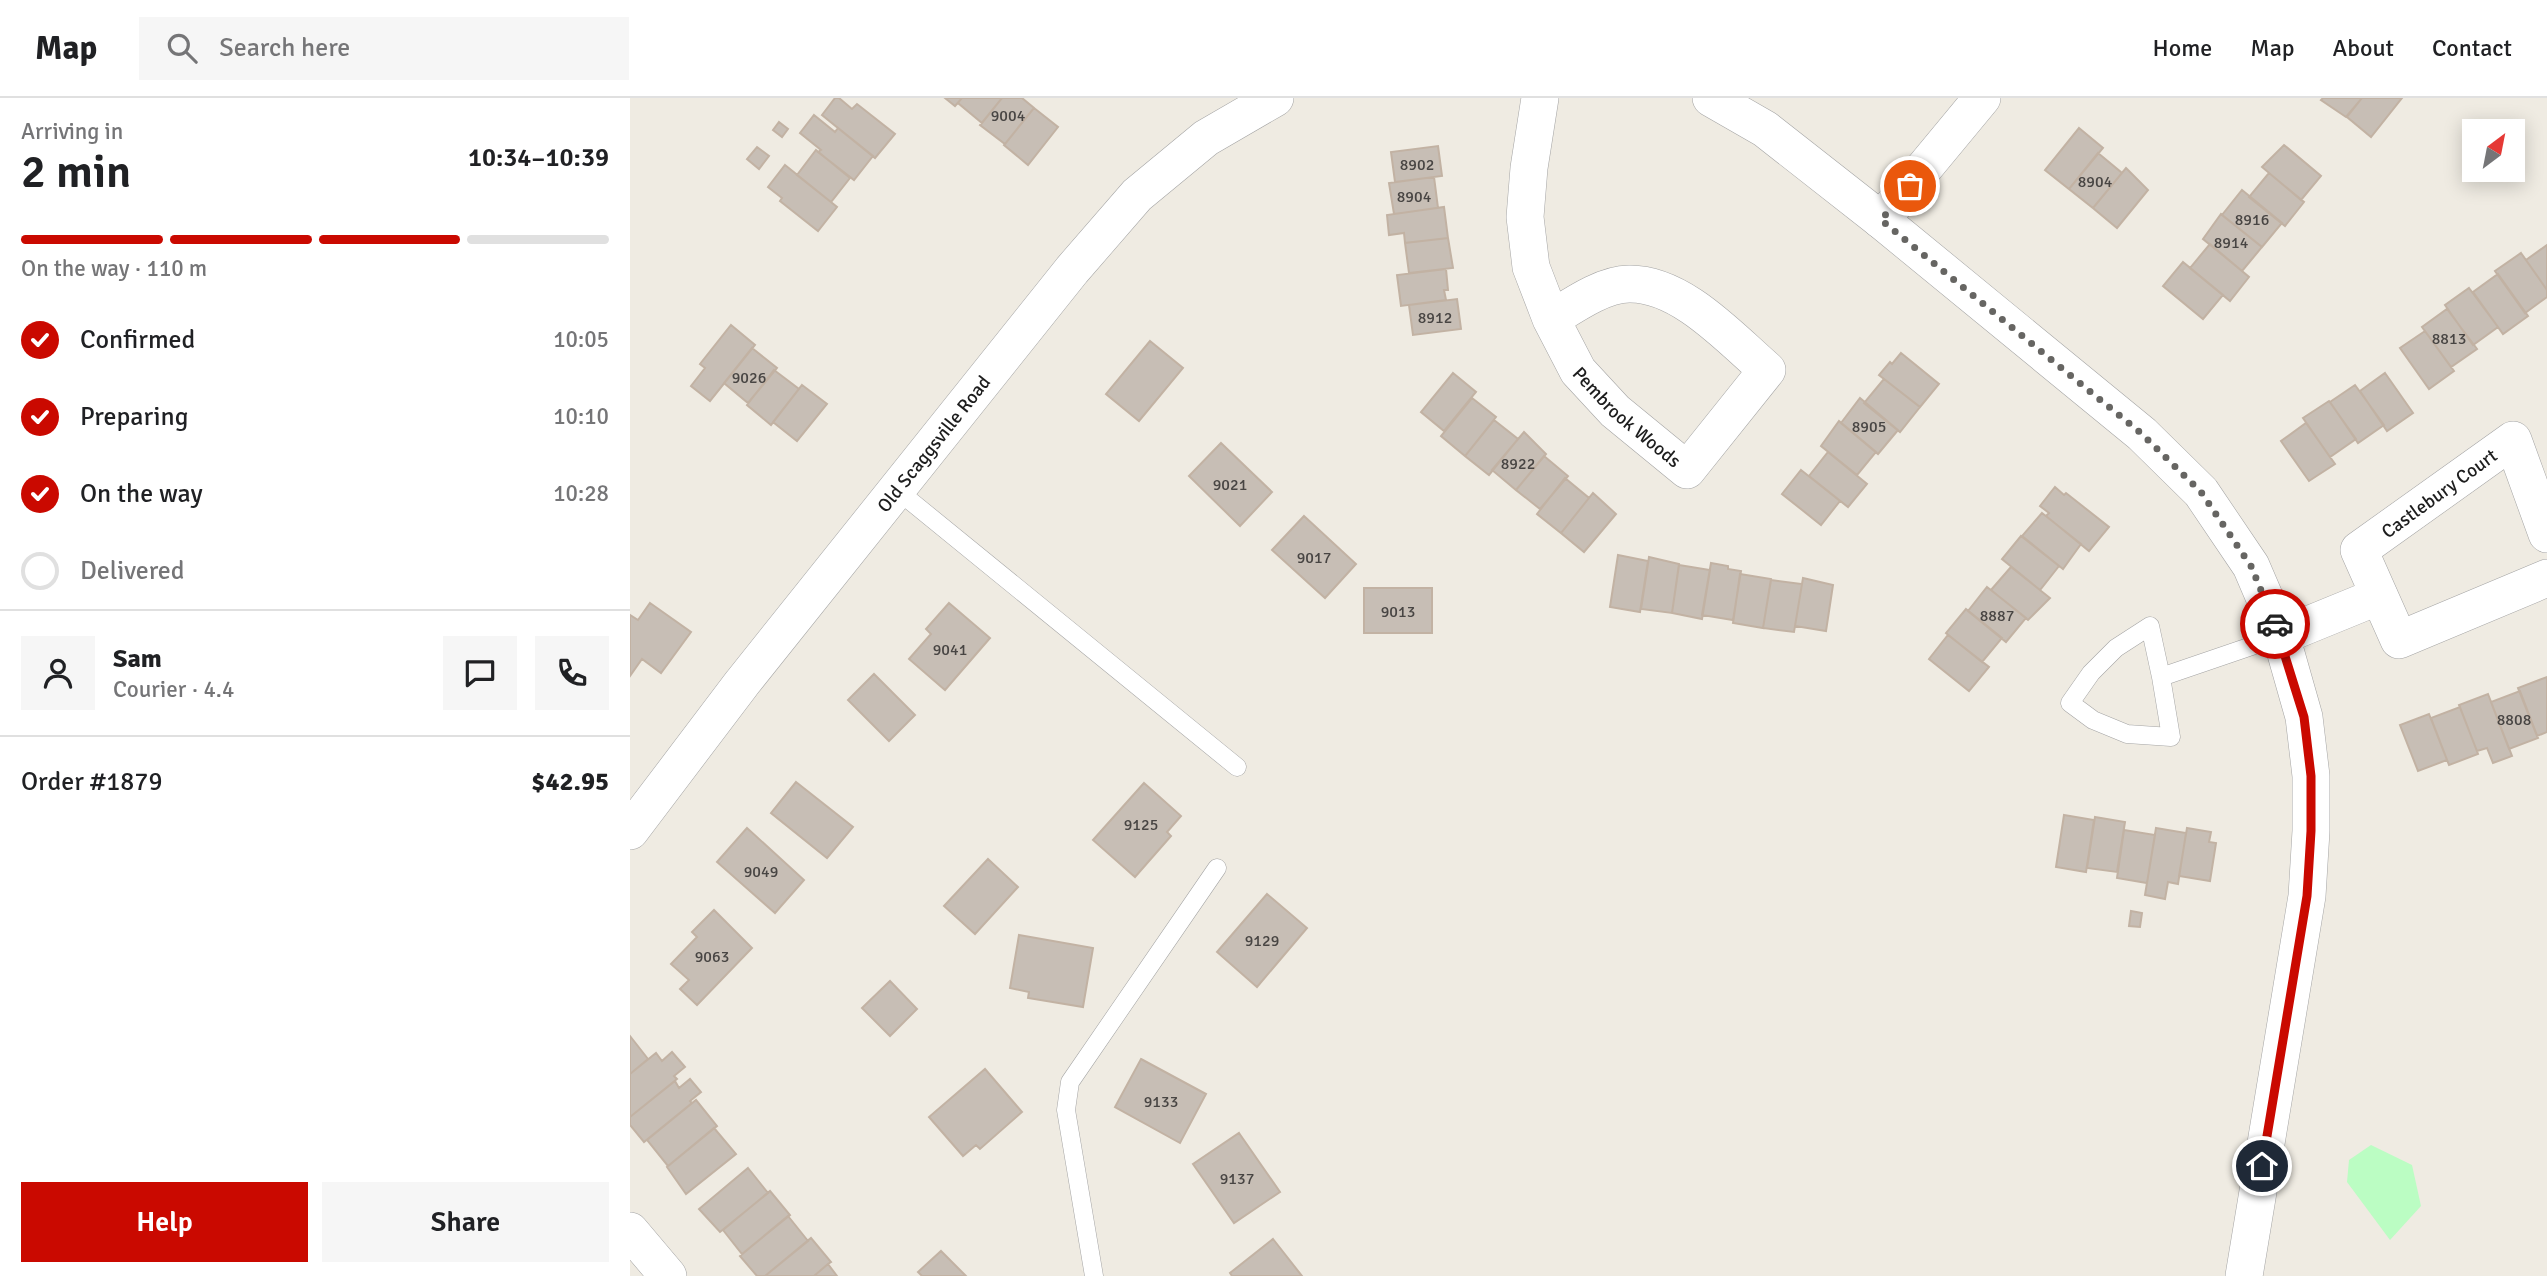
<!DOCTYPE html>
<html lang="en">
<head>
<meta charset="utf-8">
<style>
  :root { --surface:#fff; --page:#f6f6f6; --text:#202124; --muted:#757577; --line:#e0e0e0; --accent:#ca0900 }
  body { margin:0; font-family:Signika,sans-serif; background:var(--page); color:var(--text); height:100vh; display:flex; flex-direction:column; font-size:26px; white-space:nowrap }
  * { box-sizing:border-box; margin:0 }
  p { font-size:23px; color:var(--muted) }
  .icon { flex:none; width:38px; height:38px; fill:none; stroke:currentColor; stroke-width:2; stroke-linecap:round; stroke-linejoin:round }
  .map { position:relative; flex:1; overflow:hidden }
  .drawer { display:flex; flex-direction:column; background:var(--surface); width:630px }
  .drawer>* { flex:none }
  .needle { width:46px; rotate:32deg }
  .tools { position:absolute; left:1832px; top:21px; display:grid; gap:14px }
  .tools a { display:grid; place-items:center; width:63px; height:63px; border-radius:0px; background:var(--surface); box-shadow:0 4px 18px #0003; font-size:35px }
  .pin { position:absolute; display:grid; place-items:center; width:60px; height:60px; color:#fff; margin:-30px; border:4px solid #fff; border-radius:50%; box-shadow:0 2px 7px #0007 }
  .courier { position:absolute; display:grid; place-items:center; width:70px; height:70px; margin:-35px; border:5px solid #ca0900; border-radius:50%; background:#fff; color:#222; box-shadow:0 2px 9px #0007 }
  .head em { font-style:normal; font-weight:600 }
  .head div { display:flex; flex-direction:column-reverse }
  .head { display:flex; align-items:center; justify-content:space-between; height:119px; padding:0 21px }
  h1 { font-size:46px; font-weight:600; line-height:52px }
  .bar { display:grid; grid-template-columns:repeat(4,1fr); gap:10px 7px; align-content:center; height:84px; padding:0 21px }
  .bar i { height:9px; border-radius:5px; background:var(--line) }
  .bar .active { background:var(--accent) }
  .bar p { grid-column:span 4 }
  .line { display:flex; align-items:center; gap:18px; padding:0 21px; border-top:2px solid var(--line) }
  .line div { flex:1 }
  .round { display:grid; place-items:center; flex:none; width:74px; height:74px; border-radius:0px; background:var(--page) }
  ol { padding:0 21px; list-style:none }
  li { display:flex; align-items:center; gap:21px; height:77px }
  li p { margin-inline-start:auto }
  li .icon { padding:7px; border-radius:50%; background:var(--accent); color:#fff; stroke-width:4 }
  li:last-child { color:var(--muted) }
  li i { width:38px; height:38px; border:4px solid var(--line); border-radius:50% }
  .button { display:flex; gap:14px; margin-top:auto; padding:14px 21px }
  .button a { flex:1; height:80px; border-radius:0px; background:var(--accent); color:#fff; font-size:28px; font-weight:600; line-height:80px; text-align:center }
  .button a+a { background:var(--page); color:var(--text) }
  header { display:flex; align-items:center; gap:42px; box-sizing:border-box; height:98px; padding:0 35px; background:var(--surface); border-bottom:2px solid var(--line) }
  header strong { font-size:33px }
  nav { display:flex; gap:38px; margin-inline-start:auto; font-size:24px }
  .search { width:490px; height:63px; background:var(--page); display:flex; align-items:center; gap:18px; box-sizing:border-box; padding:0 24px; border-radius:0px; color:var(--muted); font-size:26px }
  main { display:flex; flex:1; min-height:0 }
  .map>svg:first-child { display:block }
  .park { fill:#bbfdc3 }
  .building { fill:#c7beb5; stroke:#c2b2a3; stroke-width:2 }
  .lines { fill:none; stroke-linecap:round; stroke-linejoin:round }
  .service-casing { stroke:#a4a4a4; stroke-width:19 }
  .minor-casing { stroke:#a4a4a4; stroke-width:38 }
  .service { stroke:#fff; stroke-width:18 }
  .minor { stroke:#fff; stroke-width:37 }
  .done { stroke:#666562; stroke-width:7; stroke-dasharray:0 12.6 }
  .route { stroke:#ca0900; stroke-width:9 }
  .labels { text-anchor:middle; stroke-width:7; stroke-linejoin:round; paint-order:stroke }
  .number-label { font-size:16px; fill:#484543 }
  .street-label { font-size:19px; fill:#1d1d1d; stroke:#fff }
</style>
</head>
<body>
<header>
<strong>Map</strong>
<div class="search"><svg class="icon" aria-label="search" viewBox="0 0 24 24"><circle cx="10" cy="10" r="6"/><path d="M15 15l6 6"/></svg>Search here</div>
<nav><a>Home</a><a>Map</a><a>About</a><a>Contact</a></nav>
</header>
<main>
<section class="drawer">
<div class="head"><div><h1>2 min</h1><p>Arriving in</p></div><em>10:34–10:39</em></div>
<div class="bar"><i class="active"></i><i class="active"></i><i class="active"></i><i></i><p>On the way · 110 m</p></div>
<ol>
<li><svg class="icon" aria-label="check" viewBox="0 0 24 24"><path d="M5 12l5 5 9-10"/></svg>Confirmed<p>10:05</p></li>
<li><svg class="icon" aria-label="check" viewBox="0 0 24 24"><path d="M5 12l5 5 9-10"/></svg>Preparing<p>10:10</p></li>
<li><svg class="icon" aria-label="check" viewBox="0 0 24 24"><path d="M5 12l5 5 9-10"/></svg>On the way<p>10:28</p></li>
<li><i></i>Delivered</li>
</ol>
<div class="line" style="height:126px"><a class="round"><svg class="icon" aria-label="person" viewBox="0 0 24 24"><circle cx="12" cy="8" r="4"/><path d="M4 21q1-7 8-7t8 7"/></svg></a><div><b>Sam</b><p>Courier · 4.4</p></div><a class="round"><svg class="icon" aria-label="chat" viewBox="0 0 24 24"><path d="M4 5h16v11H9l-5 4z"/></svg></a><a class="round"><svg class="icon" aria-label="phone" viewBox="0 0 24 24"><path d="M5 4h4l2 5-3 2q2 4 5 5l2-3 5 2v4C11 20 4 13 5 4z"/></svg></a></div>
<div class="line" style="height:91px"><div>Order #1879</div><b>$42.95</b></div>
<div class="button"><a>Help</a><a>Share</a></div>
</section>
<div class="map">
<svg width="1917" height="1178" viewBox="0 0 1917 1178">
  <rect width="100%" height="100%" fill="#efebe2"/>
  <path class="park" d="M1741 1047 1782 1067 1791 1108 1760 1142 1717 1084 1719 1062Z"/>
  <path class="building" d="M205 0H209L222 11 227 6 265 36 245 60 192 17Z
    M315 0H332L325 8Z
    M332 0H372L352 25 328 5Z
    M372 0H392L404 10 375 46 350 27Z
    M1693 0H1732L1716 19 1691 2Z
    M1732 0H1772L1741 39 1717 19Z
    M404 10 428 29 398 67 374 47Z
    M184 17 205 34 208 30 243 58 224 82 188 54 191 52 170 35Z
    M149 24 158 31 152 39 143 32Z
    M1449 30 1473 50 1439 91 1415 72Z
    M1654 47 1691 78 1671 102 1632 69Z
    M808 48 812 78 765 84 761 54Z
    M127 49 139 58 129 71 117 61Z
    M186 52 220 80 201 104 167 77Z
    M1468 55 1492 75 1463 110 1439 91Z
    M155 67 207 109 188 133 150 103 152 100 138 89Z
    M1496 70 1518 92 1487 130 1463 110Z
    M1639 75 1674 104 1655 128 1619 99Z
    M804 79 808 110 764 116 759 85Z
    M1612 92 1652 125 1632 149 1592 117Z
    M814 109 818 140 775 145 774 135 759 137 757 117Z
    M1591 116 1632 149 1612 173 1573 141Z
    M818 140 823 170 779 175 775 145Z
    M1580 146 1619 179 1600 203 1560 170Z
    M1917 147V192L1896 162Z
    M1891 155 1917 192V199L1895 215 1865 173Z
    M1553 164 1593 197 1573 221 1533 188Z
    M816 171 818 192H814L816 202 771 208 767 177Z
    M1868 176 1898 218 1873 236 1843 194Z
    M1839 190 1868 229 1843 247 1815 207Z
    M827 201 831 231 783 237 779 207Z
    M1817 211 1847 251 1821 269 1792 229Z
    M101 227 125 247 80 303 61 288 75 270 70 266Z
    M1795 233 1824 273 1799 291 1770 250Z
    M520 243 553 270 509 323 476 296Z
    M122 250 147 270 118 305 94 285Z
    M1271 255 1309 286 1290 309 1249 277 1260 264 1262 266Z
    M144 272 169 291 141 327 117 307Z
    M823 275 846 294 814 333 791 314Z
    M1755 275 1783 315 1757 333 1730 293Z
    M1254 281 1290 309 1270 334 1234 305Z
    M172 287 197 306 167 343 143 324Z
    M1725 287 1754 327 1728 345 1700 304Z
    M842 300 866 319 835 358 811 338Z
    M1230 300 1268 332 1248 356 1211 325Z
    M1699 303 1726 341 1700 359 1673 320Z
    M864 322 888 341 859 377 835 358Z
    M1209 323 1246 354 1227 377 1191 348Z
    M1676 325 1705 366 1679 383 1651 343Z
    M894 334 916 356 886 392 862 372Z
    M591 345 642 394 610 428 559 378Z
    M1198 354 1237 386 1218 409 1179 378Z
    M914 358 938 378 910 411 886 392Z
    M1171 372 1210 403 1191 427 1152 396Z
    M935 380 959 400 931 435 907 416Z
    M1425 389 1434 397 1436 395 1479 429 1459 453 1416 418 1419 415 1410 408Z
    M963 395 986 416 954 454 931 435Z
    M1412 415 1451 446 1433 471 1392 438Z
    M674 418 726 466 695 500 642 452Z
    M1391 438 1429 468 1410 492 1372 461Z
    M988 457 1018 463 1010 514 980 509Z
    M1019 459 1049 466 1042 515 1011 511Z
    M1081 465 1098 468V471L1111 473 1103 522 1072 517Z
    M1049 467 1080 472 1072 521 1042 515Z
    M1381 469 1420 500 1398 522 1361 492Z
    M1110 476 1141 481 1133 530 1103 525Z
    M1173 480 1203 487 1196 533 1165 528Z
    M1141 482 1172 486 1164 534 1133 530Z
    M1357 489 1396 520 1376 544 1338 513Z
    M734 490H802V535H734Z
    M20 505 61 534 31 575 12 561 0 578V517L8 522Z
    M319 505 360 540 315 592 279 561 301 536 296 531Z
    M1336 511 1372 540 1352 564 1316 535Z
    M1318 537 1359 569 1339 593 1299 561Z
    M244 576 285 617 259 643 218 602Z
    M1917 579V634L1907 638 1888 590Z
    M1890 593 1908 640 1879 651 1861 604Z
    M1858 596 1882 658 1863 665 1857 650 1847 653 1829 607Z
    M1830 609 1848 656 1819 667 1801 620Z
    M1799 616 1817 662 1788 673 1770 627Z
    M166 684 223 729 197 760 141 715Z
    M514 685 551 718 537 734 541 738 505 779 463 742Z
    M1434 717 1464 722 1456 774 1426 769Z
    M1465 719 1495 724 1487 774 1457 770Z
    M117 730 174 782 145 815 87 764Z
    M1526 730 1556 735 1548 786 1538 784 1535 801 1515 797Z
    M1557 730 1581 734 1579 744 1586 745 1580 783 1549 778Z
    M1494 732 1525 737 1517 785 1487 780Z
    M358 761 388 789 345 836 314 808Z
    M637 796 677 830 627 889 587 854Z
    M84 812 122 850 67 907 50 891 59 882 41 866 67 839 62 834Z
    M1501 813 1512 815 1510 829 1499 828Z
    M389 837 463 850 453 909 398 900 399 894 380 890Z
    M260 883 287 911 260 938 232 910Z
    M0 938 18 961 0 976Z
    M42 954 55 969 44 978 47 981 0 1019V976L26 955 32 963Z
    M511 961 576 996 550 1045 485 1009Z
    M355 971 392 1014 350 1051 346 1047 333 1058 299 1019Z
    M60 981 71 994 60 1003 62 1005 14 1044 0 1027V1019L45 983 49 990Z
    M66 1002 87 1028 38 1068 17 1042Z
    M84 1030 106 1056 56 1096 37 1069Z
    M609 1035 650 1094 604 1125 563 1066Z
    M118 1070 138 1095 90 1134 69 1111Z
    M140 1093 160 1117 112 1156 93 1132Z
    M158 1118 178 1143 135 1178H127L110 1158Z
    M181 1140 201 1164 198 1166 184 1178H135Z
    M643 1141 672 1178H602L600 1175Z
    M311 1153 336 1178H292L288 1174Z
    M198 1166 207 1178H184Z"/>
  <g class="lines">
    <defs>
      <path id="service" d="M267 392 607 669
        M1531 579 1520 528 1486 550 1461 575 1440 605 1463 622 1497 636 1541 639 1531 579 1651 538
        M464 1178 436 1012 440 984 587 770"/>
      <g id="minor">
        <path id="s1" d="M910 0 899 70 895 119 901 169 921 221 948 273 985 313 1057 372 1137 272C1100 240 1051 185 999 186 973 186 942 208 921 221"/>
        <path d="M1081 0 1135 31 1251 122 1512 336 1571 394 1621 468 1651 538 1674 619 1681 678V733L1677 798 1614 1178"/>
        <path d="M1251 122 1352 0"/>
        <path d="M1917 436 1883 342 1729 452 1769 542 1917 480"/>
        <path d="M1651 538 1749 498"/>
        <path id="s2" d="M0 733 112 585 442 172 507 97 576 40 645 0"/>
        <path d="M0 1133 38 1178"/>
      </g>
    </defs>
    <use href="#service" class="service-casing"/>
    <use href="#minor" class="minor-casing"/>
    <use href="#service" class="service"/>
    <use href="#minor" class="minor"/>
  </g>
  <g class="lines">
    <path class="done" d="M1280 88 1251 122 1512 336 1571 394 1621 468 1645 526"/>
    <path class="route" d="M1632 1068 1677 798 1681 733V678L1674 619 1645 526"/>
  </g>
  <g class="labels">
    <g class="number-label">
      <text x="378" y="23">9004</text>
      <text x="787" y="72">8902</text>
      <text x="1465" y="89">8904</text>
      <text x="784" y="104">8904</text>
      <text x="1622" y="127">8916</text>
      <text x="1601" y="150">8914</text>
      <text x="805" y="225">8912</text>
      <text x="1819" y="246">8813</text>
      <text x="119" y="285">9026</text>
      <text x="1239" y="334">8905</text>
      <text x="888" y="371">8922</text>
      <text x="600" y="392">9021</text>
      <text x="684" y="465">9017</text>
      <text x="768" y="519">9013</text>
      <text x="1367" y="523">8887</text>
      <text x="320" y="557">9041</text>
      <text x="1884" y="627">8808</text>
      <text x="511" y="732">9125</text>
      <text x="131" y="779">9049</text>
      <text x="632" y="848">9129</text>
      <text x="82" y="864">9063</text>
      <text x="531" y="1009">9133</text>
      <text x="607" y="1086">9137</text>
    </g>
    <g class="street-label">
      <text dy="7" stroke="none"><textPath href="#s1" startOffset="352">Pembrook Woods</textPath></text>
      <text dy="7" stroke="none"><textPath href="#s2" startOffset="492">Old Scaggsville Road</textPath></text>
      <text transform="translate(1809 395) rotate(-36)" y="7">Castlebury Court</text>
    </g>
  </g>
</svg>
<div class="tools">
<a><svg class="needle" viewBox="-14 -14 28 28"><path d="M0-13l5 13h-10z" fill="#e53935"/><path d="M0 13l5-13h-10z" fill="#757577"/></svg></a>
</div>
<div class="pin" style="left:1280px;top:88px;background:#ea580c"><svg class="icon" aria-label="bag" viewBox="0 0 24 24"><path d="M5 8h14l-1 12H6zM9 8a3 3 0 0 1 6 0"/></svg></div>
<div class="pin" style="left:1632px;top:1068px;background:#1f2937"><svg class="icon" aria-label="home" viewBox="0 0 24 24"><path d="M3 11l9-7 9 7M6 9v11h12V9"/></svg></div>
<div class="courier" style="left:1645px;top:526px"><svg class="icon" aria-label="car" viewBox="0 0 24 24"><path d="M5 17H2v-5l4-1 3-4h7l3 4 3 1v5h-3M9 17h6M6 11h13"/><circle cx="7" cy="17" r="2"/><circle cx="17" cy="17" r="2"/></svg></div>
</div>
</main>
</body>
</html>
